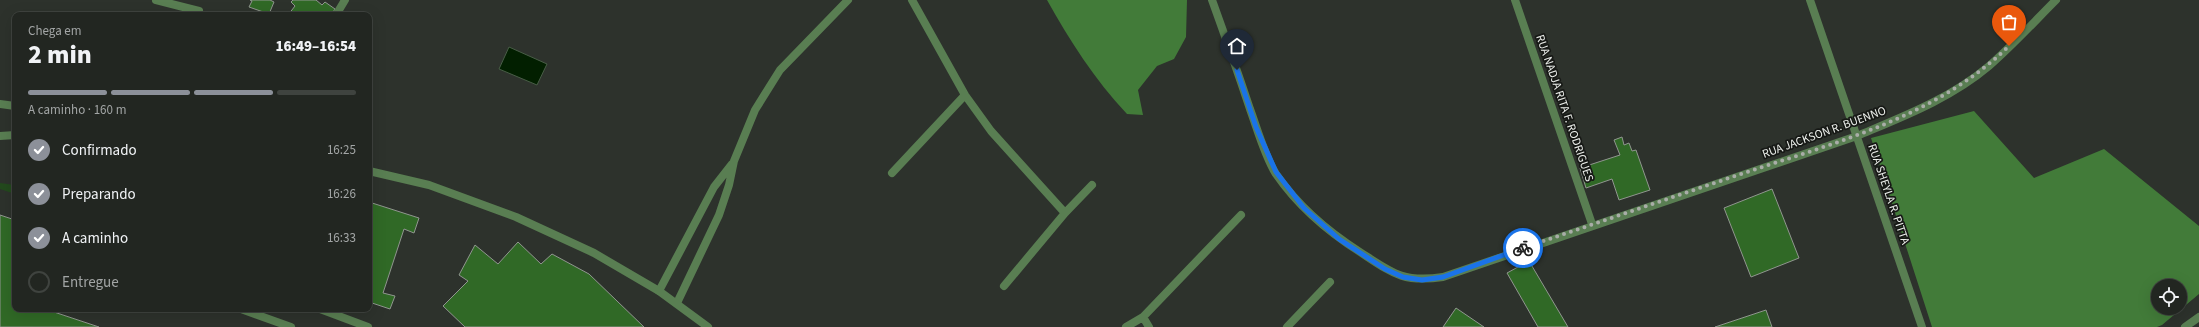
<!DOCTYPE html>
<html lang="pt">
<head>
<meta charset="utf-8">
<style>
  :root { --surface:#222621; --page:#2a2e2a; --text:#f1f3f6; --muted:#a2a5a5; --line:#3f433f; --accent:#8c9099 }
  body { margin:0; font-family:"Source Sans 3",sans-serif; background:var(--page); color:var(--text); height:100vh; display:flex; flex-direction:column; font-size:15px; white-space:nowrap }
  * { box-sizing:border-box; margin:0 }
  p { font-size:13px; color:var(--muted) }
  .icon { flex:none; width:22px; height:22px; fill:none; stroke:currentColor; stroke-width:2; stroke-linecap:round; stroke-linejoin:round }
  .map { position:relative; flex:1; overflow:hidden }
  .sheet { position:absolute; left:12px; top:12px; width:360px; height:300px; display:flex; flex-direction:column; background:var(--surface); border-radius:8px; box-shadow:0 4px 16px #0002,0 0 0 1px var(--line) }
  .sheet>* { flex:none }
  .buttons { position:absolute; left:2151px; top:279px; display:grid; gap:8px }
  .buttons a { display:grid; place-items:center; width:36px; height:36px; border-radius:50%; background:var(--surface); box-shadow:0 4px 16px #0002,0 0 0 1px var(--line); font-size:20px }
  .pin { position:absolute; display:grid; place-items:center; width:34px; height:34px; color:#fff; margin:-41px -17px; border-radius:50% 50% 50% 0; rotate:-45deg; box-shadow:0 0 4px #0007 }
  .pin .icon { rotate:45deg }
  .courier { position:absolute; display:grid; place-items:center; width:40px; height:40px; margin:-20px; border:3px solid #1a73e8; border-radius:50%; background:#fff; color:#222; box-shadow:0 1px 5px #0007 }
  .headline em { font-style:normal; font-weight:800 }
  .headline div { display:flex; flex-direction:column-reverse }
  .headline { display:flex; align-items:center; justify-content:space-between; height:68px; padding:0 16px }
  h1 { font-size:26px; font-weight:800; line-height:30px }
  .bar { display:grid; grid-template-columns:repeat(4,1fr); gap:6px 4px; align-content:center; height:48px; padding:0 16px }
  .bar i { height:5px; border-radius:3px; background:var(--line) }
  .bar .selected { background:var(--accent) }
  .bar p { grid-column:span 4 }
  ol { padding:0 16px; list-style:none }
  li { display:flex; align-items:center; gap:12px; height:44px }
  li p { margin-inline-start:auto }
  li .icon { padding:4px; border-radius:50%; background:var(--accent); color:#fff; stroke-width:4 }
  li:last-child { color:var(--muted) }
  li i { width:22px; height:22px; border:2px solid var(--line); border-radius:50% }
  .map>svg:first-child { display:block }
  .green { fill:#23491d }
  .forest { fill:#427b39; fill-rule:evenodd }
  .water { fill:#021f00; stroke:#485d46 }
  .building { fill:#306926; stroke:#90968f }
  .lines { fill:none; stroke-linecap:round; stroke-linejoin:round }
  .minor { stroke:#597e52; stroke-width:8 }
  .tertiary { stroke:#597e52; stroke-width:8 }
  .done { stroke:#a9ada8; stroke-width:4; stroke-dasharray:0 7.2 }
  .route { stroke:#1a73e8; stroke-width:5 }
  .labels { text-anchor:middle; stroke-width:3.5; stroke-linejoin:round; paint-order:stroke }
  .street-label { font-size:12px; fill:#ecefeb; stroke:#171916 }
</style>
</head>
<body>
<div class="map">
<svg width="2199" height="327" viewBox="0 0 2199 327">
  <rect width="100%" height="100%" fill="#2d322c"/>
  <path class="green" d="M0 183 15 185V194L0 189Z"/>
  <path class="forest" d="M1047 0H1187L1186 37 1174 59 1157 66 1138 90 1143 115 1127 114C1094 79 1070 41 1047 0Z
    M1974 111 2034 178 2104 149 2199 226V294L2162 325 2157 327H1932L1871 138ZM2158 286H2180V308H2158Z"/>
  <path class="water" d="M509 47 547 64 537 85 499 69Z"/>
  <path class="building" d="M250 0H270L274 2 269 14 249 7 252 1Z
    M293 0H316L322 5 325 2 335 9 331 15H288L295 6 291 2Z
    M1622 137 1624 145 1629 143 1632 151 1636 150 1650 190 1619 200 1612 179 1586 188 1580 168 1620 155 1614 140Z
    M1772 189 1799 258 1751 277 1724 208Z
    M369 202 419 218 414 233 404 229 383 293 395 296 390 309 369 302Z
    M0 215 15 220V309H45L99 327H0Z
    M518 242 541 264 552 254 589 274 644 327H465L443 306 468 281 459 275 475 245 498 264Z
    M1529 261 1568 327H1538L1507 273Z
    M1456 308 1484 327H1443Z
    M1766 310 1772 327H1715Z"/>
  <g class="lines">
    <path class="minor" d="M156 0 199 11
      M912 0 965 95 991 131 1065 213
      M1212 0C1225 36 1238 73 1250 109 1257 128 1265 157 1276 174 1298 206 1327 231 1360 252 1392 273 1403 283 1443 277L1857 136C1902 117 1950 99 1989 66 2012 46 2034 22 2056 0
      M1515 0 1592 224
      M1810 0 1922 327
      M336 15 345 0
      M892 173 965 95
      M1004 286 1065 213 1092 185
      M659 291 714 187 732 164
      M677 303 719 215 729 185 734 161 755 110 780 70 848 0
      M1143 317 1149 327
      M1126 327 1143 317 1241 215
      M1287 327 1330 282"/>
    <path class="tertiary" d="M0 104 15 106
      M0 136 15 135
      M369 171 429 185 516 217 594 253 659 291 708 327
      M241 309 291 327
      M320 309 368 327
      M2185 327 2199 317"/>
  </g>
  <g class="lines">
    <path class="done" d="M1523 248C1597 223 1670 198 1744 173 1838 142 1937 116 2009 46"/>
    <path class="route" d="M1237 70 1256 127 1276 172 1304 208 1339 239 1385 269 1403 277 1422 280 1443 277 1523 248"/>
  </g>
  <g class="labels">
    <g class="street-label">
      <text transform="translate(1565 108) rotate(71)" y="4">RUA NADJA RITA F. RODRIGUES</text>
      <text transform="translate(1824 132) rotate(-20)" y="4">RUA JACKSON R. BUENNO</text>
      <text transform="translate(1889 194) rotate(71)" y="4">RUA SHEYLA R. PITTA</text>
    </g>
  </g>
</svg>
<div class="buttons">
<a><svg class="icon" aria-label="locate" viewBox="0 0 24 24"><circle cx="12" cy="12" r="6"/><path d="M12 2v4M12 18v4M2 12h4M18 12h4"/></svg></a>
</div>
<div class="pin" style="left:2009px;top:46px;background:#ea580c"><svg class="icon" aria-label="bag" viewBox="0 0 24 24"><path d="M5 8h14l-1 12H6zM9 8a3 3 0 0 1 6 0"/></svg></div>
<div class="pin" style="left:1237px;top:70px;background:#1f2937"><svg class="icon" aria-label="home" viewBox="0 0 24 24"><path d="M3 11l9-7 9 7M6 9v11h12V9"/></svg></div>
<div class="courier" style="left:1523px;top:248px"><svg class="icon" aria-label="bike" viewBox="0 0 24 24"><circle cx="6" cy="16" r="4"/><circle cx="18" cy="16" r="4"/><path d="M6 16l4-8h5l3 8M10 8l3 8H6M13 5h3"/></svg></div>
<section class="sheet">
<div class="headline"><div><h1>2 min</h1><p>Chega em</p></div><em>16:49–16:54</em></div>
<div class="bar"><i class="selected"></i><i class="selected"></i><i class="selected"></i><i></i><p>A caminho · 160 m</p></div>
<ol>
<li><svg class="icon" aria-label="check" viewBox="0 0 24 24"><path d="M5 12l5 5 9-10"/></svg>Confirmado<p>16:25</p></li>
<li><svg class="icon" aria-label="check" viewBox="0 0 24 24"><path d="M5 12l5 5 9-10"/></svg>Preparando<p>16:26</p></li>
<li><svg class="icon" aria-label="check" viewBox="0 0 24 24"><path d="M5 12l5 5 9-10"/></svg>A caminho<p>16:33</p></li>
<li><i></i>Entregue</li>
</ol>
</section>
</div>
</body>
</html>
